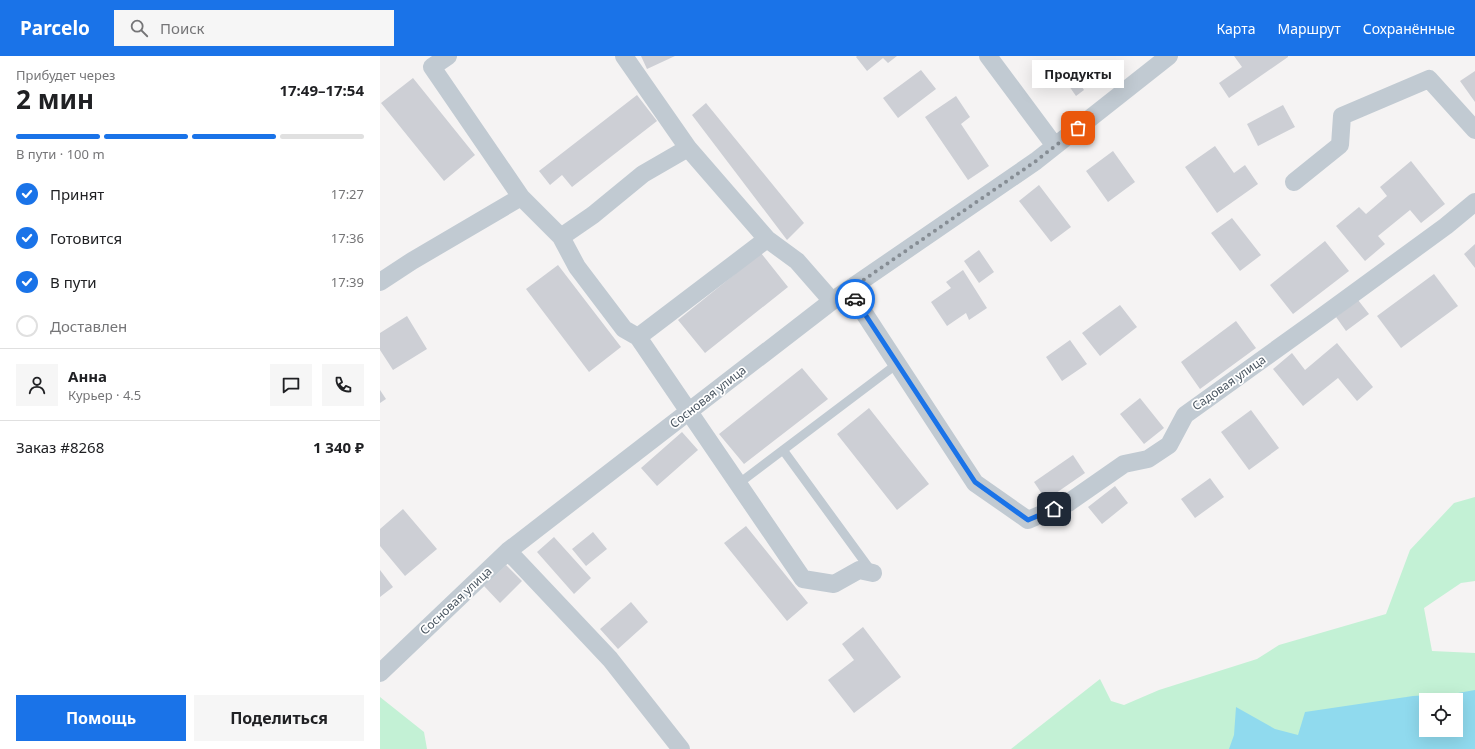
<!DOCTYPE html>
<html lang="ru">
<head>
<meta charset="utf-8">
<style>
  :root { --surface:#fff; --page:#f6f6f6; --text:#202124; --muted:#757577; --line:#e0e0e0; --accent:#1a73e8 }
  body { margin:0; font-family:"Noto Sans",sans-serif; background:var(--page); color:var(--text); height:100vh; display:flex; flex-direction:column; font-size:15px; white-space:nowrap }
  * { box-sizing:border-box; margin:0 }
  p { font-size:13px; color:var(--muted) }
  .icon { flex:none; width:22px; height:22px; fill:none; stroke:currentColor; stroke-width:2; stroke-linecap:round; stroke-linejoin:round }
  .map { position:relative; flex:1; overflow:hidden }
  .side { display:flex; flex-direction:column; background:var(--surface); width:380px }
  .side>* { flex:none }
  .fabs { position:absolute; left:1039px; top:637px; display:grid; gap:8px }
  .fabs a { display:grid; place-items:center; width:44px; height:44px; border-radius:0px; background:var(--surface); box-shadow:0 4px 16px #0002; font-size:20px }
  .pin { position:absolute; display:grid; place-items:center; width:34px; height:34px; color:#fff; margin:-17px; border-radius:8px; box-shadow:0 2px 6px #0006 }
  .courier { position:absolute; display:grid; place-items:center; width:40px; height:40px; margin:-20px; border:3px solid #1a73e8; border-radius:50%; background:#fff; color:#222; box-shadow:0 1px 5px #0007 }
  .bubble { position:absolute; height:28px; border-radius:0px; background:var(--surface); box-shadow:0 4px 16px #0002; font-size:13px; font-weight:700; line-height:28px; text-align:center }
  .headline em { font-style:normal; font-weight:700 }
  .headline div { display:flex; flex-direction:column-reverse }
  .headline { display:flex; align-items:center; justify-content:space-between; height:68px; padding:0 16px }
  h1 { font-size:26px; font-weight:700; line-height:30px }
  .bar { display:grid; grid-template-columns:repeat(4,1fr); gap:6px 4px; align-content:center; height:48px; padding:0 16px }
  .bar i { height:5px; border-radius:3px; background:var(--line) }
  .bar .selected { background:var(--accent) }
  .bar p { grid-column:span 4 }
  .line { display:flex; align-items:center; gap:10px; padding:0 16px; border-top:1px solid var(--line) }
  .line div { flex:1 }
  .round { display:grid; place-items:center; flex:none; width:42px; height:42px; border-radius:0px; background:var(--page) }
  ol { padding:0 16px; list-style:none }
  li { display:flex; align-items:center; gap:12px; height:44px }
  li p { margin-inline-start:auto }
  li .icon { padding:4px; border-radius:50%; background:var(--accent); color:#fff; stroke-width:4 }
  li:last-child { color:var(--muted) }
  li i { width:22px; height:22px; border:2px solid var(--line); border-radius:50% }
  .cta { display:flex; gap:8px; margin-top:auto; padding:8px 16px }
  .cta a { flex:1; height:46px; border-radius:0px; background:var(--accent); color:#fff; font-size:16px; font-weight:700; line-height:46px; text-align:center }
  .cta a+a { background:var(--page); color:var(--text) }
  header { display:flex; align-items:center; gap:24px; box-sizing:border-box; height:56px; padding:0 20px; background:var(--accent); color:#fff }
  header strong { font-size:19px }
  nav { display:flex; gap:22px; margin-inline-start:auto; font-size:14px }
  .search { width:280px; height:36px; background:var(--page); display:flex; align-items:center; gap:10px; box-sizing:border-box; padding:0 14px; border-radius:0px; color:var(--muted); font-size:15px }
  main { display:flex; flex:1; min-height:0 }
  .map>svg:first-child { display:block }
  .green { fill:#c3f1d5; fill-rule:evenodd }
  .water { fill:#90daee; fill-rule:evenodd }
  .building { fill:#cdcfd5 }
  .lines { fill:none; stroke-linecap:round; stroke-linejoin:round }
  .lane { stroke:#c1cad2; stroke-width:9 }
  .street { stroke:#c1cad2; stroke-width:18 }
  .done { stroke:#868d94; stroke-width:4; stroke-dasharray:0 7.2 }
  .route { stroke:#1a73e8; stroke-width:5 }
  .labels { text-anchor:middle; stroke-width:3.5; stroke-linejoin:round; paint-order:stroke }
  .street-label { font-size:12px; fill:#4a5661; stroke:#fff }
</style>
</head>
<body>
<header>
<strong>Parcelo</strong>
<div class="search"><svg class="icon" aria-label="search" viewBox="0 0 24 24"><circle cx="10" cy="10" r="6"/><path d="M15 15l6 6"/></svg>Поиск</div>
<nav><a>Карта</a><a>Маршрут</a><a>Сохранённые</a></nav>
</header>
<main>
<section class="side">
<div class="headline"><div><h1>2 мин</h1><p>Прибудет через</p></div><em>17:49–17:54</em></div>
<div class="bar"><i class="selected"></i><i class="selected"></i><i class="selected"></i><i></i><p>В пути · 100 m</p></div>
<ol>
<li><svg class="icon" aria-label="check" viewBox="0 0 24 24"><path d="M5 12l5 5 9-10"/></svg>Принят<p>17:27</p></li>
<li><svg class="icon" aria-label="check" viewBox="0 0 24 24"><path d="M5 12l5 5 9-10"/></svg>Готовится<p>17:36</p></li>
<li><svg class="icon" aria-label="check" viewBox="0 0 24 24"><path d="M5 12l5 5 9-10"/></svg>В пути<p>17:39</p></li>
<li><i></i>Доставлен</li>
</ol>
<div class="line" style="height:72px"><a class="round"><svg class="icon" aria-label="person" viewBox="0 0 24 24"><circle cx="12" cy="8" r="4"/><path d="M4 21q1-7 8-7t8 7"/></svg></a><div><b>Анна</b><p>Курьер · 4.5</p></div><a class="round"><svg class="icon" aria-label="chat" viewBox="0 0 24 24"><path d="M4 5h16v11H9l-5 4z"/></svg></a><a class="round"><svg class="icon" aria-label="phone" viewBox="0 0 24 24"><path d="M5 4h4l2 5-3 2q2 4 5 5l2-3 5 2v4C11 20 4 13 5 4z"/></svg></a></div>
<div class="line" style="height:52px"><div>Заказ #8268</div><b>1 340 ₽</b></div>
<div class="cta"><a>Помощь</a><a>Поделиться</a></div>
</section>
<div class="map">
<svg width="1095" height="693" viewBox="0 0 1095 693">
  <rect width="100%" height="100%" fill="#f5f3f3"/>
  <path class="green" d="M1095 441V525L1081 527 1044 552 1052 595 1095 597V693H631L720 623 731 645 744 649 779 634 877 603 899 589 1006 558 1030 494 1074 447ZM1046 644H1076V674H1046Z
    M0 641 44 676 47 693H0Z"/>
  <path class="water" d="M1095 634V693H849L854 679 856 651 895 673 918 679 925 656 1033 640 1078 637ZM1046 644H1076V674H1046Z"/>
  <path class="building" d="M261 0H295L267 13Z
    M477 0H517L508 7 503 2 487 15 476 1Z
    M854 0H908V1L849 42 839 27 862 11Z
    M541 14 556 33 518 62 503 42Z
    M1095 15V46L1080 25Z
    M33 22 95 99 64 125 1 47Z
    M697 24 704 34 696 40 689 30Z
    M257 39 277 65 192 131 182 119 170 129 159 115Z
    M576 40 590 61 581 68 609 110 588 124 545 61Z
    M326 47 424 167 407 184 312 59Z
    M903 49 915 71 878 90 867 68Z
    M835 90 854 117 865 109 878 128 837 157 805 111Z
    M733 95 755 126 728 146 706 115Z
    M1031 105 1065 148 1041 167 1030 154 998 180 1005 188 985 205 956 170 979 151 986 158 1007 140 1000 131Z
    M659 129 691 171 671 186 639 145Z
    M852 162 881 199 860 215 831 177Z
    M945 185 969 215 913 258 890 229Z
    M1095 188V212L1084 198Z
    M599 194 614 216 599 227 584 205Z
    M381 197 408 231 325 297 298 264Z
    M178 209 241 291 209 316 146 233Z
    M583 214 607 252 589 264 586 257 567 270 551 246 571 232 566 226Z
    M1054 218 1078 250 1021 292 997 260Z
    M978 244 989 258 966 275 956 261Z
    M740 249 757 271 720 300 702 277Z
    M27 260 47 293 13 314 0 294V277Z
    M856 265 876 292 820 333 801 306Z
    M690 284 707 308 682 325 666 301Z
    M957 287 993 331 977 345 958 322 923 350 893 313 912 297 925 314Z
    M422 312 448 343 364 408 339 378Z
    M0 334 6 343 0 347Z
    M760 342 784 372 764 388 740 358Z
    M489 352 549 428 517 454 457 378Z
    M871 354 899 392 869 414 841 376Z
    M302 376 318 394 277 430 261 412Z
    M693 399 705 417 666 444 654 426Z
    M830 422 844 441 815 462 801 443Z
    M735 430 748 447 722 468 708 451Z
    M23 453 57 493 25 520 0 490V473Z
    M366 470 428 547 407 565 344 487Z
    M213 476 227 493 206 510 192 493Z
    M174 481 211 522 194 538 157 496Z
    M126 509 142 525 120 547 104 530Z
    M0 514 13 531 0 541Z
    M251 546 268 566 238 593 220 573Z
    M483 571 521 621 474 657 448 624 474 604 462 588Z"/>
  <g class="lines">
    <path class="lane" d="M403 394 492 516
      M358 428 517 308"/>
    <path class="street" d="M68 0 52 11 141 141
      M244 0 308 92 387 183 417 205 452 245
      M608 0 675 90
      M914 126 960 89 962 60 1049 23 1095 74
      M181 181 197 211 244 273 258 281 387 183
      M0 226 32 205 141 141 181 181 213 159 263 118 308 92
      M469 234 595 427 648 464 688 447 744 408 768 403 789 389 805 359 940 262 1066 170 1095 146
      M258 281 423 523 454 528 479 514 493 517
      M128 495 230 603 301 693
      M0 617 128 495 452 245 656 105 789 0"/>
  </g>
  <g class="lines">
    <path class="done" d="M475 243 469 234 656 105 698 72"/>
    <path class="route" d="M475 243 595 426 648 464 674 453"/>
  </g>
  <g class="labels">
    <g class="street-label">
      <text transform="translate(849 327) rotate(-35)" y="4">Садовая улица</text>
      <text transform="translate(328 341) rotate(-38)" y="4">Сосновая улица</text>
      <text transform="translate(76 545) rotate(-43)" y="4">Сосновая улица</text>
    </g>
  </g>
</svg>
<div class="fabs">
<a><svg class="icon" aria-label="locate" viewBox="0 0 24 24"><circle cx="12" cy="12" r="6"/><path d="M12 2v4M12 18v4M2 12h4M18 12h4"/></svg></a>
</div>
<div class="pin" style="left:698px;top:72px;background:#ea580c"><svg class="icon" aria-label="bag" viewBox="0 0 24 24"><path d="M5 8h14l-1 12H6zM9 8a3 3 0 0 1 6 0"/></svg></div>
<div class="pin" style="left:674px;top:453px;background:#1f2937"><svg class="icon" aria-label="home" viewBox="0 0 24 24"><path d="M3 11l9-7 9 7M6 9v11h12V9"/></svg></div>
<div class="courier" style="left:475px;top:243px"><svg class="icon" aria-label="car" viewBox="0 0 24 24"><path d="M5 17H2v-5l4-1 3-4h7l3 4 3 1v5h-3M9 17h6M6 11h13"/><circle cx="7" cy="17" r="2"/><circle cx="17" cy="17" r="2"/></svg></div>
<div class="bubble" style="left:652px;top:4px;width:92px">Продукты</div>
</div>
</main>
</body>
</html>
